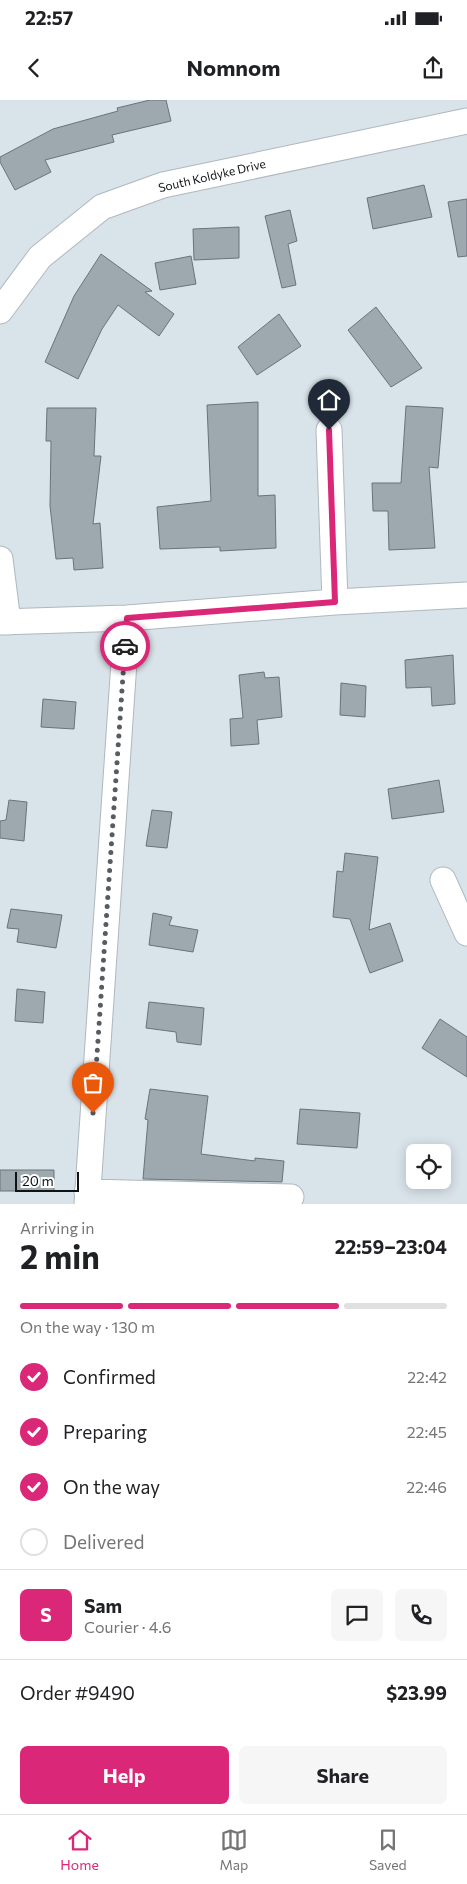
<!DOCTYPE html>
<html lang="en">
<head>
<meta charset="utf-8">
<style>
  :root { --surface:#fff; --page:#f6f6f6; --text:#202124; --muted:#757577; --line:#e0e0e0; --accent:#db2777 }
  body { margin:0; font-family:Commissioner,sans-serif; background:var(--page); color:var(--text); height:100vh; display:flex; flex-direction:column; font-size:19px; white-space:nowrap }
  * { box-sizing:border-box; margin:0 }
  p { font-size:16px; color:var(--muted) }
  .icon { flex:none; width:28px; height:28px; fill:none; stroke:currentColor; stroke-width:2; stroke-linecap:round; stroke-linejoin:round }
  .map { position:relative; height:1104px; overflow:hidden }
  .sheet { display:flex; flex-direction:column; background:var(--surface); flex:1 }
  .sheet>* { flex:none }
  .controls { position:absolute; left:406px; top:1044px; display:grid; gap:10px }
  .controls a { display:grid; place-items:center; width:45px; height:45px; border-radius:8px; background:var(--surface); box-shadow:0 2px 12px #0003; font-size:25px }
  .scale { position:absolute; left:15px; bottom:12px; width:64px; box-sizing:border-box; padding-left:5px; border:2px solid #0f1315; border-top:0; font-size:14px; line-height:18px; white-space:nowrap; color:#0f1315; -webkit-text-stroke:4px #fff; paint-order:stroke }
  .pin { position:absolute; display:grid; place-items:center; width:42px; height:42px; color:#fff; margin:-51px -21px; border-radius:50% 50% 50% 0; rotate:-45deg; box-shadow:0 0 5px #0007 }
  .pin .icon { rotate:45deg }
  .courier { position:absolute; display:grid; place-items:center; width:50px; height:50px; margin:-25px; border:4px solid #db2777; border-radius:50%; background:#fff; color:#222; box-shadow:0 1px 6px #0007 }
  .headline em { font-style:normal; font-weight:700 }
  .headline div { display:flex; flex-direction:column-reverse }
  .headline { display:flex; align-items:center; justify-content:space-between; height:85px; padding:0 20px }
  h1 { font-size:32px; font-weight:700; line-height:38px }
  .bar { display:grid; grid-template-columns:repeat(4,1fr); gap:8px 5px; align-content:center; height:60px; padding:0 20px }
  .bar i { height:6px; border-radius:4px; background:var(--line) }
  .bar .active { background:var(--accent) }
  .bar p { grid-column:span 4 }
  .line { display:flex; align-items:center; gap:12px; padding:0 20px; border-top:1px solid var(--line) }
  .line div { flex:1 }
  .round { display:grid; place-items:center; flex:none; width:52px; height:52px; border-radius:8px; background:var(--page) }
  ol { padding:0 20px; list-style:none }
  li { display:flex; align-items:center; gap:15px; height:55px }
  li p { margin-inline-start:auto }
  li .icon { padding:5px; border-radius:50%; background:var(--accent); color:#fff; stroke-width:4 }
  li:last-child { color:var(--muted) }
  li i { width:28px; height:28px; border:2px solid var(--line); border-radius:50% }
  .action { display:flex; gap:10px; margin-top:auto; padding:10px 20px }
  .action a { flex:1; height:58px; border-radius:8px; background:var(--accent); color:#fff; font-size:20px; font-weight:700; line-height:58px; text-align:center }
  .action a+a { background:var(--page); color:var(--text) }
  .status { display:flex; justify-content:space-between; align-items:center; height:35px; padding:0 25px; background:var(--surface); direction:ltr }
  .status svg { height:14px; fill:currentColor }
  header { display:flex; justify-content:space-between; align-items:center; height:65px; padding:0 20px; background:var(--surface); font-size:22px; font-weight:700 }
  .dock { display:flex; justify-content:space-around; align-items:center; height:70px; border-top:1px solid var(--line); background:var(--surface); font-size:14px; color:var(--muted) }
  .dock a { display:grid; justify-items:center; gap:2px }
  .dock .active { color:var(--accent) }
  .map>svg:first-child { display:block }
  .building { fill:#9ea8af; stroke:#6a737a }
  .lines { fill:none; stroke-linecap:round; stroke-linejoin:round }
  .minor-casing { stroke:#afb8bf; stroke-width:27 }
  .minor { stroke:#fff; stroke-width:25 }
  .done { stroke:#565c60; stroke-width:5; stroke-dasharray:0 9 }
  .route { stroke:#db2777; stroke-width:6 }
  .labels { text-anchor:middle; stroke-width:5; stroke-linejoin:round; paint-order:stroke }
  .street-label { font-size:12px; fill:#0f1315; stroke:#fff }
</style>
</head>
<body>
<div class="status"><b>22:57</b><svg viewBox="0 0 49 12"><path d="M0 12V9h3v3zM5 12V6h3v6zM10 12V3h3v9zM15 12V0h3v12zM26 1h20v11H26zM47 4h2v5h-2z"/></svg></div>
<header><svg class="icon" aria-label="back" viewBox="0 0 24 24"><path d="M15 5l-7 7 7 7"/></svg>Nomnom<svg class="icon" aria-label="share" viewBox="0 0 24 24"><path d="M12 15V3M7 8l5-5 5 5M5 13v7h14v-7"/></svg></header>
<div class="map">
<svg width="467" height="1104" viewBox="0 0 467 1104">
  <rect width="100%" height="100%" fill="#d9e3ea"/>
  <path class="building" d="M150 0H166L171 21 112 35 114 42 45 60 51 72 15 90 0 62V57L53 29 118 11 117 8Z
    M424 85 432 117 373 129 367 98Z
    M467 99V156L458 157 448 102Z
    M290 110 297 141 288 144 296 185 282 188 265 116Z
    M239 127V158L194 160 193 129Z
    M101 154 152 191 145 192 174 214 159 236 118 205 102 229 78 279 45 262 74 196Z
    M191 156 196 184 160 190 155 163Z
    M376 207 422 268 391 287 348 230Z
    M279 214 301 246 257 275 238 247Z
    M258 302V396L275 395 276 448 220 451V447L160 449 157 407 211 401 207 305Z
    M406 306 443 308 438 368 429 367 435 448 389 450 388 411H373L372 383H401Z
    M47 308H96L94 356H101L93 424 100 423 103 468 74 470 73 458 56 459 50 406 51 341H46Z
    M453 555 455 604 432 606 431 587 406 588 405 560Z
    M264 572 265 578 279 577 282 617 257 620 259 644 231 646 230 619 243 618 239 575Z
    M341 583 366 586 365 617 340 615Z
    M43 599 76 602 74 629 41 627Z
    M439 680 444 712 392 719 388 689Z
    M9 700 27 702 24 741 0 738V721L6 720Z
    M152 710 172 712 167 748 146 746Z
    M345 753 378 757 369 830 390 823 403 861 370 873 350 819 333 817 337 771 343 772Z
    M11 809 62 815 56 848 17 842 19 829 7 828Z
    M153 813 172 817 169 825 198 830 193 852 149 845Z
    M17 889 45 892 43 923 15 921Z
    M149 902 204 908 201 945 177 942 176 932 146 928Z
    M440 919 467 937V977L422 948Z
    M150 989 208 996 201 1054 255 1061V1058L284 1061 282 1082 143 1079 148 1020 145 1019Z
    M300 1009 360 1013 357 1048 297 1044Z
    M0 1070H54V1091H0Z"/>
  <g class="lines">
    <defs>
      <path id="minor" d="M0 211 40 157 102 107 163 85 467 21
        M329 330 335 502
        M0 459 8 522
        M0 522 127 518 335 502 467 495
        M443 780 467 833
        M87 1092 291 1097
        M87 1104 127 518"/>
    </defs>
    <use href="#minor" class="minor-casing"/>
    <use href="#minor" class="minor"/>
  </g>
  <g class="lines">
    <path class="done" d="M93 1013 125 546"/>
    <path class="route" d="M125 546 127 518 335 502 329 330"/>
  </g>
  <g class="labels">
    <g class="street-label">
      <text transform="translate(212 76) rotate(-13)" y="4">South Koldyke Drive</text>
    </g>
  </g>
</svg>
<div class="controls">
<a><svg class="icon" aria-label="locate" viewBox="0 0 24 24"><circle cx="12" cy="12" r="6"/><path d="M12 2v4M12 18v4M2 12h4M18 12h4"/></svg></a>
</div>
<div class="scale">20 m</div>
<div class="pin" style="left:93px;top:1013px;background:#ea580c"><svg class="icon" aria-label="bag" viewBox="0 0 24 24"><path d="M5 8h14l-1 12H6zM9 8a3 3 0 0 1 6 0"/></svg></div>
<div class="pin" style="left:329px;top:330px;background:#1f2937"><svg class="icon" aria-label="home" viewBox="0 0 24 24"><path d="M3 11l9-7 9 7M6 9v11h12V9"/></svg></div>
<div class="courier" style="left:125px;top:546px"><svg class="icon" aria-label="car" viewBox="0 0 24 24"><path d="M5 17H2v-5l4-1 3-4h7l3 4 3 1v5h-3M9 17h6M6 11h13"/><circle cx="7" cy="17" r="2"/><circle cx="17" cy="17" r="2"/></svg></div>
</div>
<section class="sheet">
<div class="headline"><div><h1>2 min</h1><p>Arriving in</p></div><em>22:59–23:04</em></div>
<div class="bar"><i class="active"></i><i class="active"></i><i class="active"></i><i></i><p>On the way · 130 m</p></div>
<ol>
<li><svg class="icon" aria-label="check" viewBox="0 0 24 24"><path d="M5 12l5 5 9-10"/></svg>Confirmed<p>22:42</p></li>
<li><svg class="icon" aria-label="check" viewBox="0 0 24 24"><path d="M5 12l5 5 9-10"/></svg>Preparing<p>22:45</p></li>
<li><svg class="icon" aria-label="check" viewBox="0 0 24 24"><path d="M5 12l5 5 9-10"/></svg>On the way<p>22:46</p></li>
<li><i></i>Delivered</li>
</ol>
<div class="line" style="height:90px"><b class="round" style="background:var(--accent);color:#fff">S</b><div><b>Sam</b><p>Courier · 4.6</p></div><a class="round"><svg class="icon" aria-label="chat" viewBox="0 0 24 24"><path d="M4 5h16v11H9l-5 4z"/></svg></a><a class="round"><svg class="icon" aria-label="phone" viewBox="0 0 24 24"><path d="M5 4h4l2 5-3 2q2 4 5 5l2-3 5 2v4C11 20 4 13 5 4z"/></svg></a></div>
<div class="line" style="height:65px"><div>Order #9490</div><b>$23.99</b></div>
<div class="action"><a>Help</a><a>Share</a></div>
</section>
<nav class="dock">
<a class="active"><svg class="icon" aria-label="home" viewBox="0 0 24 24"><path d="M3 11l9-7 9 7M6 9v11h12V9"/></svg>Home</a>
<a><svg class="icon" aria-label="map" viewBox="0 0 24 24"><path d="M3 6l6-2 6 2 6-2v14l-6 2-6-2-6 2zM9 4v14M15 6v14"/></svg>Map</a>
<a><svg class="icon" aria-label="saved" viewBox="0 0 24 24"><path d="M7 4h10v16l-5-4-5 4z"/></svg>Saved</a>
</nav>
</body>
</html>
